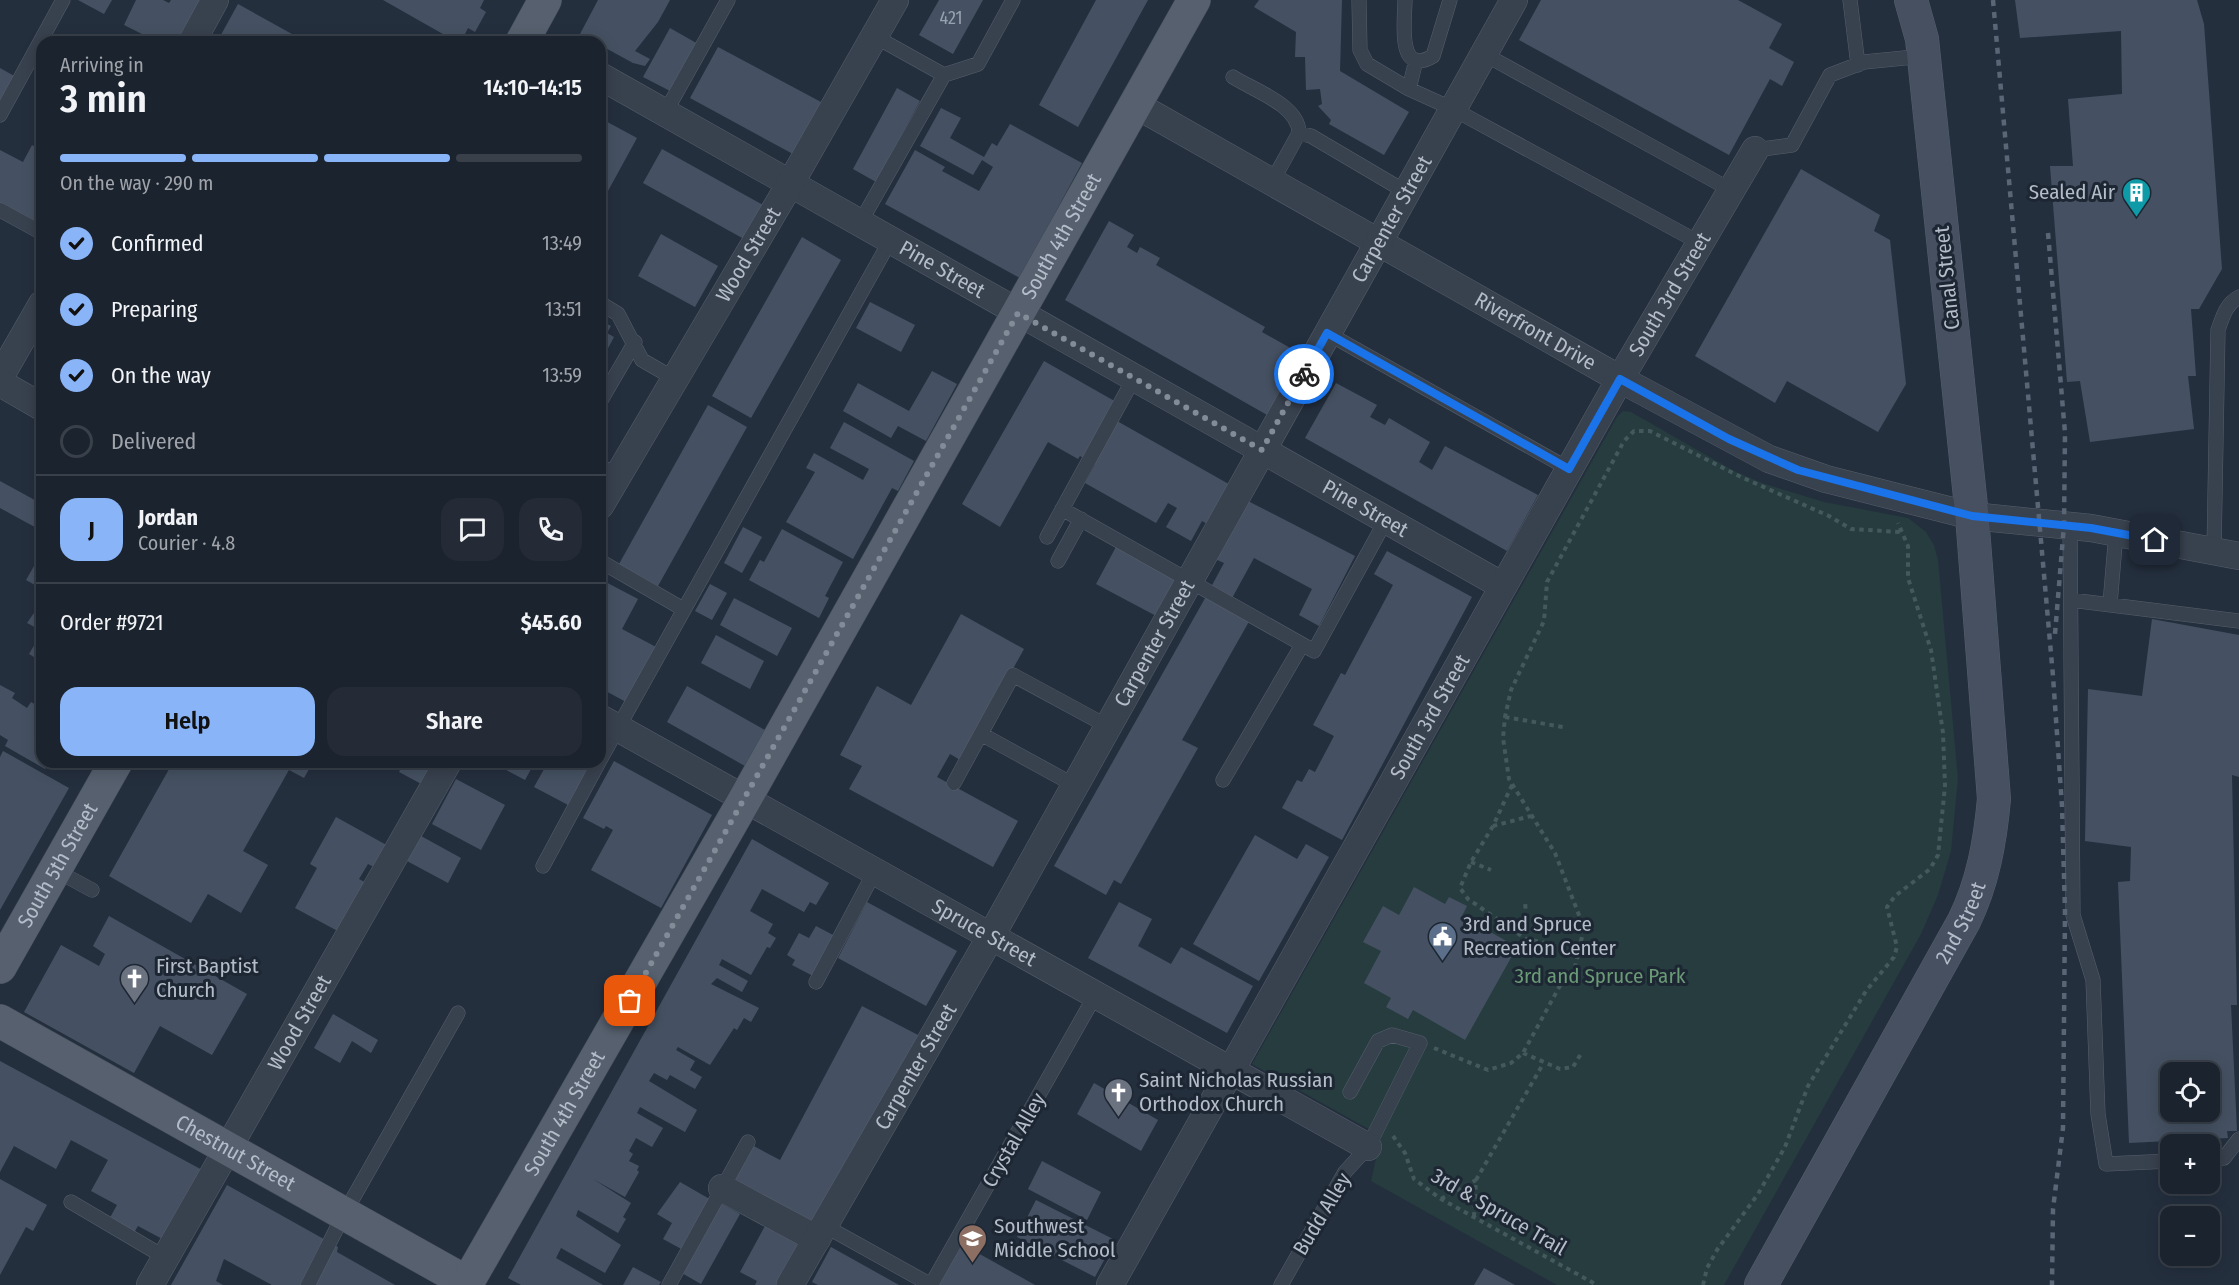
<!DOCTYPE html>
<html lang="en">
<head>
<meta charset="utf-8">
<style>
  :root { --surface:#1b232e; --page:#242b36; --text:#f1f3f6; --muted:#a0a4aa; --line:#39404a; --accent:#8ab4f8 }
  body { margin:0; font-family:"Fira Sans Condensed",sans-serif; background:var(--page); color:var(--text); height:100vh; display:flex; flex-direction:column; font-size:22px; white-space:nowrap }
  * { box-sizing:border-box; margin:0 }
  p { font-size:20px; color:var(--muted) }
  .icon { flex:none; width:33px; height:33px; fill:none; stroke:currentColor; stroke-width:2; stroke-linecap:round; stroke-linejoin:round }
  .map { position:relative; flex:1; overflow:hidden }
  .side { position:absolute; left:36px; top:36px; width:570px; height:732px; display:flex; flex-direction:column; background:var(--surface); border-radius:18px; box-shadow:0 3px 15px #0003,0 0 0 2px var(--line) }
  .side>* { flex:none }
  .controls { position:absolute; left:2160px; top:1062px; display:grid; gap:12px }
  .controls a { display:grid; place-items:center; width:60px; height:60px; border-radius:12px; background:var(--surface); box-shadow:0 3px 15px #0003,0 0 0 2px var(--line); font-size:30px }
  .pin { position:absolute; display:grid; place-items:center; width:51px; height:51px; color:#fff; margin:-26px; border-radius:12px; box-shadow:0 3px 9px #0006 }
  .courier { position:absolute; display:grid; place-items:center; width:60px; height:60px; margin:-30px; border:4px solid #1a73e8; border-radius:50%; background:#fff; color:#222; box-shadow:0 2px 8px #0007 }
  .headline em { font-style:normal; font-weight:600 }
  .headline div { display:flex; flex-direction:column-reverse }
  .headline { display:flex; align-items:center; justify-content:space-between; height:102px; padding:0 24px }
  h1 { font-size:39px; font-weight:600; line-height:45px }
  .bar { display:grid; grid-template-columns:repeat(4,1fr); gap:9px 6px; align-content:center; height:72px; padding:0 24px }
  .bar i { height:8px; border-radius:4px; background:var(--line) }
  .bar .selected { background:var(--accent) }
  .bar p { grid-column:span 4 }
  .line { display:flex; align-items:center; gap:15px; padding:0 24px; border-top:2px solid var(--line) }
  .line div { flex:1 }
  .round { display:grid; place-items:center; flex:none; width:63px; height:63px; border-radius:18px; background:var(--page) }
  ol { padding:0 24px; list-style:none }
  li { display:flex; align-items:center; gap:18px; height:66px }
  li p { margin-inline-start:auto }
  li .icon { padding:6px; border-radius:50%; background:var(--accent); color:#111; stroke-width:4 }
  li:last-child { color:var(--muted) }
  li i { width:33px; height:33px; border:3px solid var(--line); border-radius:50% }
  .primary-button { display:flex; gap:12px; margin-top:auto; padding:12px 24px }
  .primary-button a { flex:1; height:69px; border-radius:18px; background:var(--accent); color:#111; font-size:24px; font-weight:600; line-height:69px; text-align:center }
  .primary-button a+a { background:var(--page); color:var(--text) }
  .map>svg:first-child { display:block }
  .green { fill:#263c3f }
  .building { fill:#455162; fill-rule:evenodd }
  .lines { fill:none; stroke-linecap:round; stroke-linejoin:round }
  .lane-casing { stroke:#565f6c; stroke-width:15 }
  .street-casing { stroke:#565f6c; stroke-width:28 }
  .secondary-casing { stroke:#565f6c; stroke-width:34 }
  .primary-casing { stroke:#414a57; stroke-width:34 }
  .path { stroke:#44595c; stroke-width:4; stroke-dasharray:4.5 4.5; stroke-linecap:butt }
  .lane { stroke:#38414e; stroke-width:14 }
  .street { stroke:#38414e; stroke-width:27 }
  .secondary { stroke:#465061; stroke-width:33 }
  .primary { stroke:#56606e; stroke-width:33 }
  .rail { stroke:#5a6575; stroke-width:4.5; stroke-dasharray:6 6; stroke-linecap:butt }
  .done { stroke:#828b98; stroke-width:6; stroke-dasharray:0 10.8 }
  .route { stroke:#1a73e8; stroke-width:8 }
  .labels { text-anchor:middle; stroke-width:6; stroke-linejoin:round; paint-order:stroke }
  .number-label { font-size:18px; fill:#98a1af }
  .poi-label { font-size:21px; fill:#b4bcc9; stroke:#1d2633; text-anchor:start }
  .street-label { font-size:21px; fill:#b4bcc9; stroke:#1d2633 }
  .park-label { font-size:21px; fill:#6b9a76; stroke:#1d2633 }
</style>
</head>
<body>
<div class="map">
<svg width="2239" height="1285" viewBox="0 0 2239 1285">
  <rect width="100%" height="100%" fill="#242f3e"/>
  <path class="green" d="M1623 411 1631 412 1734 471 1762 483 1824 502 1908 518 1926 532 1934 545 1938 560 1958 779 1951 851 1938 895 1921 934 1724 1285H1557L1371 1181 1381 1136 1252 1064 1617 417Z"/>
  <path class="building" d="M78 0H112L104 14Z
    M136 0H163L169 3 171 0H210L189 42H158L124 25Z
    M383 0H484L480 8 486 12 475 32 468 28 461 42H457Z
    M598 0H670L658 22 635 51 650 59 645 66 633 63 600 45V42L580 34Z
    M939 0H983L953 54 919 35Z
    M1096 0H1148L1078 127 1039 105Z
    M1259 0H1342L1340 71 1409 112 1384 155 1329 124 1331 120 1318 106 1322 104 1320 89 1306 90 1305 57H1295L1296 32 1254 7Z
    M1541 0H1738L1782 24 1769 48 1794 62 1782 86 1770 79 1729 155 1519 40Z
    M2015 0H2197L2204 24 2222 269 2199 309H2191L2196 376H2188L2194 429 2090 442 2080 381 2067 382 2050 166H2073L2068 99 2122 94 2121 31 2020 38Z
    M238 4 301 39 299 42H217Z
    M670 28 698 44 672 92 643 77Z
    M718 47 821 102 793 154 690 98Z
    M0 68 16 77 0 106Z
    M897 88 920 101 876 182 853 169Z
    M941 108 961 118 950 138 984 157 992 143 997 146 1010 124 1082 163 1020 278 885 204 915 150 945 167 942 171 979 191 993 167 982 160 973 175 920 146Z
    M600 118 637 138 608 191 600 186Z
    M32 145 42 151V228L0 205V150L23 162Z
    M662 149 763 205 744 239 643 183Z
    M1801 169 1880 215 1874 231 1890 240 1906 384 1878 432 1787 381 1775 403 1695 356Z
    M1109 221 1134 235 1127 247 1137 253 1140 247 1160 258 1156 265 1265 327 1262 332 1310 359 1276 420 1065 300Z
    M661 234 718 266 695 307 638 276Z
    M802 237 841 260 751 418 712 396Z
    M870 302 915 325 901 352 856 328Z
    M600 320 611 326 607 333 614 337 604 356 600 354Z
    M1044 361 1125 407 1117 421 1234 487 1211 526 1202 521 1191 541 1166 527 1177 508 1168 503 1156 523 1085 483 1095 465 1080 456 1078 459 1048 442 1000 527 962 504Z
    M932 371 957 384 926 441 898 426 891 438 843 411 858 383 909 411Z
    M1336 383 1377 405 1370 417 1385 425 1389 418 1430 442 1419 462 1432 470 1445 446 1538 495 1507 551 1305 438Z
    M708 405 747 427 658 586 619 564Z
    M844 422 914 461 898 491 892 488 853 559 786 522 815 472 806 468 814 453 863 480 869 469 830 448Z
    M0 481 42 504V531L0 508Z
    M1246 500 1355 556 1319 626 1299 615 1312 589 1254 558 1231 600 1210 589 1224 563 1215 559Z
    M743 527 762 537 742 573 724 563Z
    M782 529 843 562 825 596 829 598 819 618 749 580 760 560 764 562Z
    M1117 545 1180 579 1160 618 1096 584Z
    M1387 551 1472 597 1342 840 1282 808 1297 780 1302 782 1309 769 1315 772 1334 736 1313 725 1341 673 1345 675 1393 585 1374 574Z
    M34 566 42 570V589L26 580Z
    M600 579 638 599 622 629 658 648 628 703 600 688Z
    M710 584 727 593 712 620 695 611Z
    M1208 593 1251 618 1182 740 1198 748 1121 884 1114 880 1106 895 1054 866Z
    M734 598 792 628 777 656 720 625Z
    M36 610 42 614V631L27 623Z
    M961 614 1024 649 962 761 950 754 937 777 1018 821 993 867 849 789 862 766 840 755 877 686 911 705Z
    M2152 619 2239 635V777L2232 775 2237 1005H2231L2237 1131H2227L2228 1138 2129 1143 2118 882 2130 881 2131 847 2085 841 2088 689 2142 696ZM2170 1072H2210V1112H2170Z
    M716 635 764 661 750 689 701 663Z
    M39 637 42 638V662L29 654Z
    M0 685 15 693 12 698 27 708 31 702 42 708V762H48L45 769 5 746 8 740 0 735Z
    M687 686 765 730 745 766 667 722Z
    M3 751 69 788 0 910V757Z
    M614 761 712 815 661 908 591 870 613 830 606 826 604 829 583 818Z
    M173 762H313L304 778 289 770 243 851 268 865 241 913 208 894 191 923 109 876Z
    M404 762H440L427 787 399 772Z
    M491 762H535L525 780Z
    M548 762H594L570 806 534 787Z
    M456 779 505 805 481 850 432 824Z
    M336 817 390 847 378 869 368 864 359 879 372 886 345 935 295 908 317 868 310 864Z
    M1255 835 1297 859 1306 844 1329 857 1259 981 1193 944Z
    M421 836 461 858 448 883 407 861Z
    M752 839 829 883 816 905 810 902 804 912 762 889 750 911 773 924 768 933 776 938 770 948 767 947 751 975 722 959 719 965 748 981 742 992 717 978 711 984 759 1008 751 1022 744 1018 737 1030 734 1028 710 1065 678 1047 676 1050 695 1061 690 1070 702 1077 695 1089 670 1075 667 1080 654 1073 649 1081 697 1110 685 1132 640 1107 637 1113 663 1128 652 1147 636 1138 629 1151 633 1154 629 1161 639 1166 637 1170 639 1172 625 1197 593 1179 631 1203 623 1217 626 1219 618 1233 578 1210 576 1216 621 1245 605 1273 561 1248 556 1258 603 1285H521L508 1278Z
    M1414 887 1445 904 1449 897 1467 906 1462 916 1517 947 1465 1040 1413 1010 1408 1019 1386 1007 1391 998 1364 983 1381 951 1363 942 1383 906 1399 915Z
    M867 902 957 951 926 1006 838 958Z
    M1119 902 1152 919 1138 946 1171 964 1181 947 1253 986 1227 1033 1088 958Z
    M109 916 247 994 212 1055 160 1026 134 1073 24 1012 61 945 99 966 105 954 93 946Z
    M816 926 835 936 813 976 792 965 795 960 787 955 799 933 809 938Z
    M862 1006 920 1036 817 1230 729 1184 750 1144 780 1160Z
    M333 1014 378 1040 371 1053 352 1041 340 1063 314 1048Z
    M0 1061 206 1172 168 1242 138 1226 132 1236 107 1223 117 1205 91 1191 108 1160 71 1140 56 1169 14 1146 0 1172Z
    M1094 1083 1158 1120 1141 1151 1077 1114Z
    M1042 1161 1101 1192 1087 1220 1028 1189Z
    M0 1179 47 1205 33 1231 26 1227 0 1275Z
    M680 1182 713 1201 685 1251 663 1239 672 1223 657 1214Z
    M227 1185 338 1247 337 1252 395 1285H272L224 1259 216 1281 223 1285H171Z
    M1036 1200 1115 1240 1095 1277 1017 1237Z
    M719 1202 740 1214 701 1284 680 1272Z
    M766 1224 809 1247 789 1285H755L757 1281 740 1272Z
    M960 1243 1035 1285H937Z
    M831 1247 899 1285H818L812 1282Z
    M633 1267 661 1282 659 1285H623Z
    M1484 1268 1515 1285H1474Z"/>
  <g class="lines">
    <defs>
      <path id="lane" d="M1359 0 1360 50 1367 64 1409 89 1453 109 1700 243
        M1405 0C1405 19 1396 78 1433 56L1450 0
        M1850 0 1858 65
        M874 36 944 75
        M1484 54 1731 190
        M944 75 978 64 1013 0
        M1233 77C1253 90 1299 105 1299 133L1272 182
        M1409 89 1416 60
        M665 113 728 0
        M0 115 63 0
        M1299 133 1311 136 1406 192
        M1755 150 1792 145 1830 75 1864 62 1924 56
        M0 210 42 233
        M860 223 944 75
        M600 303 618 314 642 360 675 379
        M1327 333 1569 469
        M600 402 635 342
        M600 465 616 477
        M1062 509 1314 651 1386 520
        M2070 526 2073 915 2093 980 2098 1114 2106 1164 2170 1161
        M1047 537 1134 378
        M2214 551 2218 330C2223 316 2226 304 2239 297
        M600 561 683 609
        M1058 561 1081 519
        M2071 600 2239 621
        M2110 604 2116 533
        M981 734 1074 785
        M600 760 890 241
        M1223 780 1302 645
        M954 783 1013 675 1107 726
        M543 866 599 762
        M55 870 92 890
        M816 982 875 871
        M2210 1159 2224 1158 2239 1139
        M71 1202 166 1258
        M825 1226 931 1285 1096 994
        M308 1285 344 1214 458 1013
        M669 1285 748 1142
        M1281 1285 1345 1172 1368 1147 1420 1043 1392 1035 1378 1041 1350 1092"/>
      <g id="street">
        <path d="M192 42 215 0"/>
        <path id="s1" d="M600 76 1503 586"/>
        <path id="s2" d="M1136 105 1620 379 1769 459 1826 479 1972 516 2091 528 2239 556"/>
        <path d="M0 377 42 304"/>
        <path d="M0 383 42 407"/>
        <path id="s3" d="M600 506 790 184 895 0"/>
        <path id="s4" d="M600 718 1368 1147"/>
        <path d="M722 1188 817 1239"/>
        <path id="s5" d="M150 1285 448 762"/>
        <path id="s6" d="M790 1285 991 936 1514 0"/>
        <path id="s7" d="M1110 1285 1620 379 1755 150"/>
      </g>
      <g id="secondary">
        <path id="s8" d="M1761 1285 1964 921C1983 882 1990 842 1994 799L1972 516 1922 39 1911 0"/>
      </g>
      <g id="primary">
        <path d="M522 42 545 0"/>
        <path id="s9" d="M0 967 116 762"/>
        <path id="s10" d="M0 1021 468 1283"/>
        <path id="s11" d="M466 1285 745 799 1194 0"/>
      </g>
    </defs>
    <use href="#lane" class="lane-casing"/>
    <use href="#street" class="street-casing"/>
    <use href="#secondary" class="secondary-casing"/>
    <use href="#primary" class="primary-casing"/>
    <path class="path" d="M1505 717 1563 727
      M1512 785 1493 826 1531 816
      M1493 826 1471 862 1460 888 1468 899 1526 939 1580 950
      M1471 862 1491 870
      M1515 932 1526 917 1525 900
      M1575 967 1591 976
      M1434 1048 1488 1070 1511 1063 1523 1053 1562 982 1575 967 1584 928 1555 853 1509 779 1503 738 1505 717 1511 690 1544 621 1547 582 1624 441 1634 431H1650L1741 477 1829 516 1851 529 1900 532
      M1523 1053 1560 1069 1573 1067 1582 1052
      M1393 1136 1405 1153 1414 1179 1441 1199 1597 1285
      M1476 1180 1543 1064
      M1441 1199 1476 1180 1474 1216
      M1703 1285 1707 1268 1717 1250 1758 1194 1785 1147 1808 1086 1866 991 1894 957 1897 947 1887 907 1895 896 1930 869 1938 855 1945 786 1943 733 1931 650 1908 578V546L1898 523"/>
    <use href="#lane" class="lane"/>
    <use href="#street" class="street"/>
    <use href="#secondary" class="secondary"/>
    <use href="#primary" class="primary"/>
    <path class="rail" d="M1993 0 2053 676 2062 806 2065 911 2063 1128 2053 1209 2052 1285
      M2048 233 2065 433 2064 525 2055 634"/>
  </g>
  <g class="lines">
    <path class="done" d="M630 1001 1018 313 1262 450 1304 374"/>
    <path class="route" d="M1304 374 1327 333 1569 469 1620 379 1729 439 1798 470 1972 516 2091 528 2155 540"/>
  </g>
  <defs>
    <symbol id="building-pin" viewBox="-11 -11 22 30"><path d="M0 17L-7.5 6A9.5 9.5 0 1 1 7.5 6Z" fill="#0f9aa8" stroke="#1d2633"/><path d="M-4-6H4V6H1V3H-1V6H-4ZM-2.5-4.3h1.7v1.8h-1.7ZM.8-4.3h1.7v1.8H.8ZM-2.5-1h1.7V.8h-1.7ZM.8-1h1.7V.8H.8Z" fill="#fff"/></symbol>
    <symbol id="civic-pin" viewBox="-11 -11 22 30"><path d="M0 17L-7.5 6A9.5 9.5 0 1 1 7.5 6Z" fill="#5c6f8a" stroke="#1d2633"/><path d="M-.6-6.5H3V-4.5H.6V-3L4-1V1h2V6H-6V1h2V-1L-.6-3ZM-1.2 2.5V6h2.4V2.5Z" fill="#fff"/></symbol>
    <symbol id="church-pin" viewBox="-11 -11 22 30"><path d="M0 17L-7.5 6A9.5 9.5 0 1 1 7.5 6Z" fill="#6b7280" stroke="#1d2633"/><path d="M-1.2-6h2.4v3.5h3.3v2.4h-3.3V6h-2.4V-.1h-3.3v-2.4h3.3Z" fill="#fff"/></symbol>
    <symbol id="school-pin" viewBox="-11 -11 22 30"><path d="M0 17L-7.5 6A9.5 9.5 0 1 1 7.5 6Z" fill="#8d6e63" stroke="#1d2633"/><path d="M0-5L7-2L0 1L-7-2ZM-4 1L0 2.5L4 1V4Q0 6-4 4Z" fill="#fff"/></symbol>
  </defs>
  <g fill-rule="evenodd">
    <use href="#building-pin" x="2120" y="176" width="33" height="45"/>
    <use href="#civic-pin" x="1426" y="920" width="33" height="45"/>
    <use href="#church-pin" x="118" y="962" width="33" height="45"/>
    <use href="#church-pin" x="1102" y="1076" width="33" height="45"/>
    <use href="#school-pin" x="956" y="1222" width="33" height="45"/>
  </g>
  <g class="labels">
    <g class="number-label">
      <text x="951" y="24">421</text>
    </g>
    <g class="poi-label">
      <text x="2115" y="199" text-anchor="end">Sealed Air</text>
      <text x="1463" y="931">3rd and Spruce<tspan x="1463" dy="24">Recreation Center</tspan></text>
      <text x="156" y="973">First Baptist<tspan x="156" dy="24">Church</tspan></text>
      <text x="1139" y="1087">Saint Nicholas Russian<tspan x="1139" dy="24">Orthodox Church</tspan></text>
      <text x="994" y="1233">Southwest<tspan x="994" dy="24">Middle School</tspan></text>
    </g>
    <g class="street-label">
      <text dy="7" stroke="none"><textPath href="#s6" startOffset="1224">Carpenter Street</textPath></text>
      <text dy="7" stroke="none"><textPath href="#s11" startOffset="1206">South 4th Street</textPath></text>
      <text dy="7" stroke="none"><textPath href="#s3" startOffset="292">Wood Street</textPath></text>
      <text dy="7" stroke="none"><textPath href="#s1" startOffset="393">Pine Street</textPath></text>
      <text transform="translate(1947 278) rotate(-96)" y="7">Canal Street</text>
      <text dy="7" stroke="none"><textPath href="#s7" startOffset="1138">South 3rd Street</textPath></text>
      <text dy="7" stroke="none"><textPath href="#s2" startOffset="459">Riverfront Drive</textPath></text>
      <text dy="7" stroke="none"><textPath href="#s1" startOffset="879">Pine Street</textPath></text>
      <text dy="7" stroke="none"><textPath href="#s6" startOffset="738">Carpenter Street</textPath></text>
      <text dy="7" stroke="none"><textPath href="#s7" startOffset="652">South 3rd Street</textPath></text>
      <text dy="7" stroke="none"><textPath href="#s9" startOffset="117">South 5th Street</textPath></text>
      <text dy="7" stroke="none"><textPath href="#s8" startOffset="414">2nd Street</textPath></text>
      <text dy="7" stroke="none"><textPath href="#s4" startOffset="440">Spruce Street</textPath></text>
      <text dy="7" stroke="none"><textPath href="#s5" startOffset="302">Wood Street</textPath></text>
      <text dy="7" stroke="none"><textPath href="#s6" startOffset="252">Carpenter Street</textPath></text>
      <text dy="7" stroke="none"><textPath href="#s11" startOffset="198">South 4th Street</textPath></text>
      <text transform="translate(1014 1140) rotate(-60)" y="7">Crystal Alley</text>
      <text dy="7" stroke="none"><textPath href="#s10" startOffset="270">Chestnut Street</textPath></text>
      <text transform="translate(1499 1212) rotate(30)" y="7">3rd &amp; Spruce Trail</text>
      <text transform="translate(1322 1214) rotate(-59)" y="7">Budd Alley</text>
    </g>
    <g class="park-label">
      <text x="1600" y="983">3rd and Spruce Park</text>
    </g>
  </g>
</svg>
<div class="controls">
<a><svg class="icon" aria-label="locate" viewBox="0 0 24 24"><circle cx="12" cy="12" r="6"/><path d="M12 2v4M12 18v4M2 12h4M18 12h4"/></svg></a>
<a>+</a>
<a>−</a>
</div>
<div class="pin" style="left:630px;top:1001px;background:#ea580c"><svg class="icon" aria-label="bag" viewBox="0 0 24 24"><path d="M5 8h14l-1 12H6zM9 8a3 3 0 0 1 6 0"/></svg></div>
<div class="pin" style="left:2155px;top:540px;background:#1f2937"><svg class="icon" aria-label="home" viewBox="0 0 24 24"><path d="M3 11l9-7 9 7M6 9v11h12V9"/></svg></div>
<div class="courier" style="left:1304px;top:374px"><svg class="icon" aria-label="bike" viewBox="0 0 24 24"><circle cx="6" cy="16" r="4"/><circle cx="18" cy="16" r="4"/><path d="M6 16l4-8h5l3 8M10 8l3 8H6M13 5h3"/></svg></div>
<section class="side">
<div class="headline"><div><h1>3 min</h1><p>Arriving in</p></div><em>14:10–14:15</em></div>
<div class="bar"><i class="selected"></i><i class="selected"></i><i class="selected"></i><i></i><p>On the way · 290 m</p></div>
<ol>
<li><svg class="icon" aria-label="check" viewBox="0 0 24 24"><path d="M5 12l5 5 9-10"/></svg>Confirmed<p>13:49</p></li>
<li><svg class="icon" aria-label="check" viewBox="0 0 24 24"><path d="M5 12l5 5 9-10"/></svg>Preparing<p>13:51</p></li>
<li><svg class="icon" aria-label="check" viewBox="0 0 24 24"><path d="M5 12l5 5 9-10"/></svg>On the way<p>13:59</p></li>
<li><i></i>Delivered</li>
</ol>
<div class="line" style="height:108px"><b class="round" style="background:var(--accent);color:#111">J</b><div><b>Jordan</b><p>Courier · 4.8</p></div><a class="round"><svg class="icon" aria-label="chat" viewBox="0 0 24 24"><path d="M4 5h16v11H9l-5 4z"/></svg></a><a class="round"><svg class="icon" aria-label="phone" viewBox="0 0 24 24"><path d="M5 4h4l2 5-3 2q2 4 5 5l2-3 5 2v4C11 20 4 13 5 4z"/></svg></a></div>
<div class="line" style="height:78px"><div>Order #9721</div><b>$45.60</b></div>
<div class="primary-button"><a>Help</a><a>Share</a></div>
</section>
</div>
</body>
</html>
